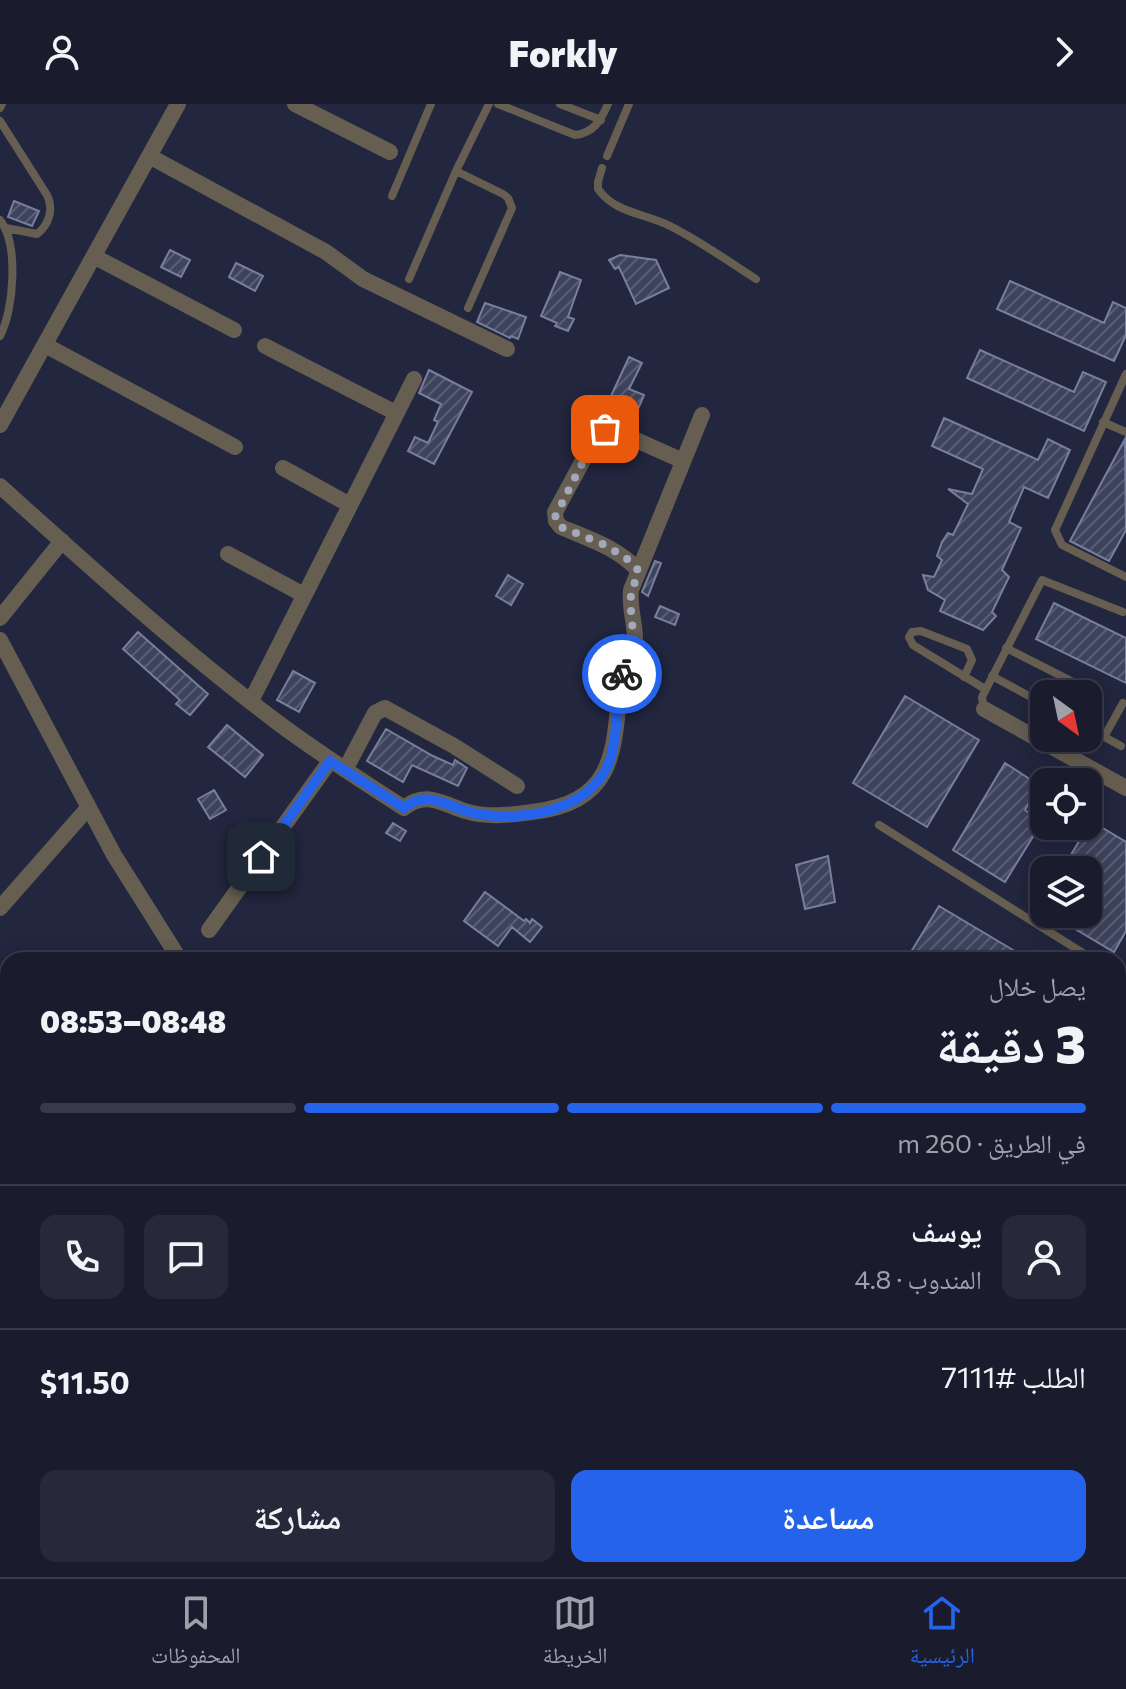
<!DOCTYPE html>
<html lang="ar">
<head>
<meta charset="utf-8">
<style>
  :root { --surface:#1a1c2e; --page:#27293a; --text:#f1f3f6; --muted:#9fa1aa; --line:#383a4a; --accent:#2563eb }
  body { margin:0; font-family:Commissioner,"Noto Naskh Arabic",sans-serif; background:var(--page); color:var(--text); direction:rtl; height:100vh; display:flex; flex-direction:column; font-size:30px; white-space:nowrap }
  * { box-sizing:border-box; margin:0 }
  p { font-size:26px; color:var(--muted) }
  .icon { flex:none; width:44px; height:44px; fill:none; stroke:currentColor; stroke-width:2; stroke-linecap:round; stroke-linejoin:round }
  .map { position:relative; flex:1; overflow:hidden; direction:ltr }
  .sheet { position:absolute; left:0px; top:848px; width:1126px; height:626px; display:flex; flex-direction:column; background:var(--surface); border-radius:24px 24px 0 0; box-shadow:0 4px 20px #0003,0 0 0 2px var(--line); direction:rtl }
  .sheet>* { flex:none }
  .needle { width:52px; rotate:147deg }
  .tools { position:absolute; left:1030px; top:576px; display:grid; gap:16px }
  .tools a { display:grid; place-items:center; width:72px; height:72px; border-radius:16px; background:var(--surface); box-shadow:0 4px 20px #0003,0 0 0 2px var(--line); font-size:40px }
  .pin { position:absolute; display:grid; place-items:center; width:68px; height:68px; color:#fff; margin:-34px; border-radius:16px; box-shadow:0 4px 12px #0006 }
  .courier { position:absolute; display:grid; place-items:center; width:80px; height:80px; margin:-40px; border:6px solid #2563eb; border-radius:50%; background:#fff; color:#222; box-shadow:0 2px 10px #0007 }
  .overview em { font-style:normal; font-weight:800 }
  .overview div { display:flex; flex-direction:column-reverse }
  .overview { display:flex; align-items:center; justify-content:space-between; height:136px; padding:0 40px }
  h1 { font-size:52px; font-weight:800; line-height:60px }
  .bar { display:grid; grid-template-columns:repeat(4,1fr); gap:12px 8px; align-content:center; height:96px; padding:0 40px }
  .bar i { height:10px; border-radius:6px; background:var(--line) }
  .bar .selected { background:var(--accent) }
  .bar p { grid-column:span 4 }
  .line { display:flex; align-items:center; gap:20px; padding:0 40px; border-top:2px solid var(--line) }
  .line div { flex:1 }
  .round { display:grid; place-items:center; flex:none; width:84px; height:84px; border-radius:16px; background:var(--page) }
  .button { display:flex; gap:16px; margin-top:auto; padding:16px 40px }
  .button a { flex:1; height:92px; border-radius:16px; background:var(--accent); color:#fff; font-size:32px; font-weight:800; line-height:92px; text-align:center }
  .button a+a { background:var(--page); color:var(--text) }
  header { display:flex; justify-content:space-between; align-items:center; height:104px; padding:0 40px; background:var(--surface); font-size:36px; font-weight:800 }
  .dock { display:flex; justify-content:space-around; align-items:center; height:112px; border-top:2px solid var(--line); background:var(--surface); font-size:22px; color:var(--muted) }
  .dock a { display:grid; justify-items:center; gap:4px }
  .dock .selected { color:var(--accent) }
  .map>svg:first-child { display:block }
  .building { fill:url(#building-hatch); stroke:#787f9c; stroke-width:2 }
  .lines { fill:none; stroke-linecap:round; stroke-linejoin:round }
  .service { stroke:#665e51; stroke-width:8 }
  .minor { stroke:#665e51; stroke-width:16 }
  .tertiary { stroke:#665e51; stroke-width:20 }
  .done { stroke:#a4a8bb; stroke-width:8; stroke-dasharray:0 14.4 }
  .route { stroke:#2563eb; stroke-width:10 }
</style>
</head>
<body>
<header><svg class="icon" aria-label="forward" viewBox="0 0 24 24"><path d="M9 5l7 7-7 7"/></svg>Forkly<svg class="icon" aria-label="person" viewBox="0 0 24 24"><circle cx="12" cy="8" r="4"/><path d="M4 21q1-7 8-7t8 7"/></svg></header>
<div class="map">
<svg width="1126" height="1473" viewBox="0 0 1126 1473">
  <defs>
    <pattern id="building-hatch" width="6" height="6" patternUnits="userSpaceOnUse" patternTransform="scale(2)"><rect width="6" height="6" fill="#3e435d"/><path d="M-1 1l2-2M0 6l6-6M5 7l2-2" fill="none" stroke="#5a5e75"/></pattern>
  </defs>
  <rect width="100%" height="100%" fill="#22263e"/>
  <path class="building" d="M14 97 39 107 32 122 8 113Z
    M170 146 190 156 181 173 161 163Z
    M620 151 656 156 669 184 636 200 619 163 615 165 609 156Z
    M236 159 263 172 255 187 229 173Z
    M560 168 581 176 568 213 574 215 568 227 555 222 557 219 541 212Z
    M1010 177 1104 219 1113 198 1126 204V231L1114 257 997 205Z
    M485 199 526 213 518 235 511 232 510 234 477 218Z
    M980 246 1074 288 1083 268 1106 278 1084 327 967 274Z
    M629 253 642 259 629 285 644 291 635 312 606 303Z
    M429 266 472 288 434 360 408 347 415 333 428 339 438 318 434 316 441 300 419 289Z
    M944 314 1038 356 1048 335 1070 346 1048 394 1024 383 1009 418 1021 424 1002 466 1009 473 992 508 996 512 983 526 940 507 945 496 928 486 923 471 934 473 942 456 937 452 942 438 948 429 953 431 968 400 948 385 972 390 983 365 932 342Z
    M1125 335 1126 426 1109 457 1070 437Z
    M655 457 661 459 648 492 642 488Z
    M508 471 523 480 511 501 496 492Z
    M1054 499 1126 534V579L1036 535Z
    M660 502 679 510 675 521 655 513Z
    M138 528 208 590 190 611 176 600 180 596 123 545Z
    M293 567 315 579 299 608 277 596Z
    M905 592 979 636 927 723 853 679Z
    M227 621 263 651 245 673 208 643Z
    M386 625 433 652 453 661 455 656 467 664 458 682 412 661 403 678 367 657Z
    M1005 659 1039 681 1025 706 1042 718 1005 778 953 746Z
    M214 686 226 706 210 715 198 695Z
    M1091 717 1126 738V827L1114 848 1050 810H1088V766H1062Z
    M393 719 406 727 400 737 386 729Z
    M828 752 835 798 805 805 796 761Z
    M485 788 524 817 526 815 530 819 532 815 542 823 530 838 512 823 498 842 464 817Z
    M939 802 1013 846 1007 856H906Z"/>
  <g class="lines">
    <path class="service" d="M498 0 575 31C594 29 601 16 608 0
      M560 0 601 16
      M0 4 2 0
      M0 17 47 91C54 105 49 121 37 130L6 124
      M607 52 629 0
      M602 64 598 78V85C616 110 645 109 670 122 700 137 728 157 756 175
      M456 67 503 90 508 94 512 104 468 204
      M392 92 431 0
      M0 116C19 140 14 206 0 232
      M409 175 456 67 489 0
      M1126 270 1055 426 1062 441 1126 473
      M1103 318 1126 328
      M1006 544 1077 580
      M992 572 1044 600
      M964 573 972 556 967 545 921 527 912 528 909 533 913 541 985 585
      M984 605 982 593 1042 476 1123 508
      M1088 624 1121 642
      M1104 633 1123 599
      M879 721 1094 856
      M1118 871 1126 876
      M1118 971 1126 959"/>
    <path class="minor" d="M295 0 390 48
      M149 52 326 148 363 175 507 245
      M95 153 234 226
      M45 241 235 343
      M265 242 396 309
      M0 321 178 0
      M283 364 350 401
      M0 382C89 462 178 543 273 615 315 647 359 675 404 704 425 686 443 700 465 707 488 714 509 711 532 708 615 698 614 649 620 580 621 564 634 551 635 535 635 518 629 504 631 486L702 311
      M228 450 304 491
      M638 466C616 443 589 435 561 423L556 417 555 408 593 338 605 325 623 319 634 335 683 357
      M0 514 62 437
      M0 536 114 751 180 856
      M251 597 414 275
      M984 605 1126 684
      M345 666 375 609 385 604 454 642 517 682
      M0 804 88 704
      M209 826 330 657
      M0 959 8 964
      M0 1084 8 1074
      M1118 1106 1126 1111
      M0 1201 8 1190
      M1118 1232 1126 1237
      M567 1473 574 1466
      M1041 1473 1046 1466"/>
    <path class="tertiary" d="M0 1324 8 1325
      M438 1466 441 1473"/>
  </g>
  <g class="lines">
    <path class="done" d="M605 325 593 338 555 413 561 423 605 441 626 454 638 466 630 496 634 540 622 570"/>
    <path class="route" d="M261 753 330 657 404 704C429 683 451 706 478 710 525 718 592 706 610 656 619 627 616 599 622 570"/>
  </g>
</svg>
<div class="tools">
<a><svg class="needle" viewBox="-14 -14 28 28"><path d="M0-13l5 13h-10z" fill="#e53935"/><path d="M0 13l5-13h-10z" fill="#9fa1aa"/></svg></a>
<a><svg class="icon" aria-label="locate" viewBox="0 0 24 24"><circle cx="12" cy="12" r="6"/><path d="M12 2v4M12 18v4M2 12h4M18 12h4"/></svg></a>
<a><svg class="icon" aria-label="layers" viewBox="0 0 24 24"><path d="M12 4l9 5-9 5-9-5zM3 14l9 5 9-5"/></svg></a>
</div>
<div class="pin" style="left:605px;top:325px;background:#ea580c"><svg class="icon" aria-label="bag" viewBox="0 0 24 24"><path d="M5 8h14l-1 12H6zM9 8a3 3 0 0 1 6 0"/></svg></div>
<div class="pin" style="left:261px;top:753px;background:#1f2937"><svg class="icon" aria-label="home" viewBox="0 0 24 24"><path d="M3 11l9-7 9 7M6 9v11h12V9"/></svg></div>
<div class="courier" style="left:622px;top:570px"><svg class="icon" aria-label="bike" viewBox="0 0 24 24"><circle cx="6" cy="16" r="4"/><circle cx="18" cy="16" r="4"/><path d="M6 16l4-8h5l3 8M10 8l3 8H6M13 5h3"/></svg></div>
<section class="sheet">
<div class="overview"><div><h1>3 دقيقة</h1><p>يصل خلال</p></div><em>08:48–08:53</em></div>
<div class="bar"><i class="selected"></i><i class="selected"></i><i class="selected"></i><i></i><p>في الطريق · 260 m</p></div>
<div class="line" style="height:144px"><a class="round"><svg class="icon" aria-label="person" viewBox="0 0 24 24"><circle cx="12" cy="8" r="4"/><path d="M4 21q1-7 8-7t8 7"/></svg></a><div><b>يوسف</b><p>المندوب · 4.8</p></div><a class="round"><svg class="icon" aria-label="chat" viewBox="0 0 24 24"><path d="M4 5h16v11H9l-5 4z"/></svg></a><a class="round"><svg class="icon" aria-label="phone" viewBox="0 0 24 24"><path d="M5 4h4l2 5-3 2q2 4 5 5l2-3 5 2v4C11 20 4 13 5 4z"/></svg></a></div>
<div class="line" style="height:104px"><div>الطلب #7111</div><b>$11.50</b></div>
<div class="button"><a>مساعدة</a><a>مشاركة</a></div>
</section>
</div>
<nav class="dock">
<a class="selected"><svg class="icon" aria-label="home" viewBox="0 0 24 24"><path d="M3 11l9-7 9 7M6 9v11h12V9"/></svg>الرئيسية</a>
<a><svg class="icon" aria-label="map" viewBox="0 0 24 24"><path d="M3 6l6-2 6 2 6-2v14l-6 2-6-2-6 2zM9 4v14M15 6v14"/></svg>الخريطة</a>
<a><svg class="icon" aria-label="saved" viewBox="0 0 24 24"><path d="M7 4h10v16l-5-4-5 4z"/></svg>المحفوظات</a>
</nav>
</body>
</html>
